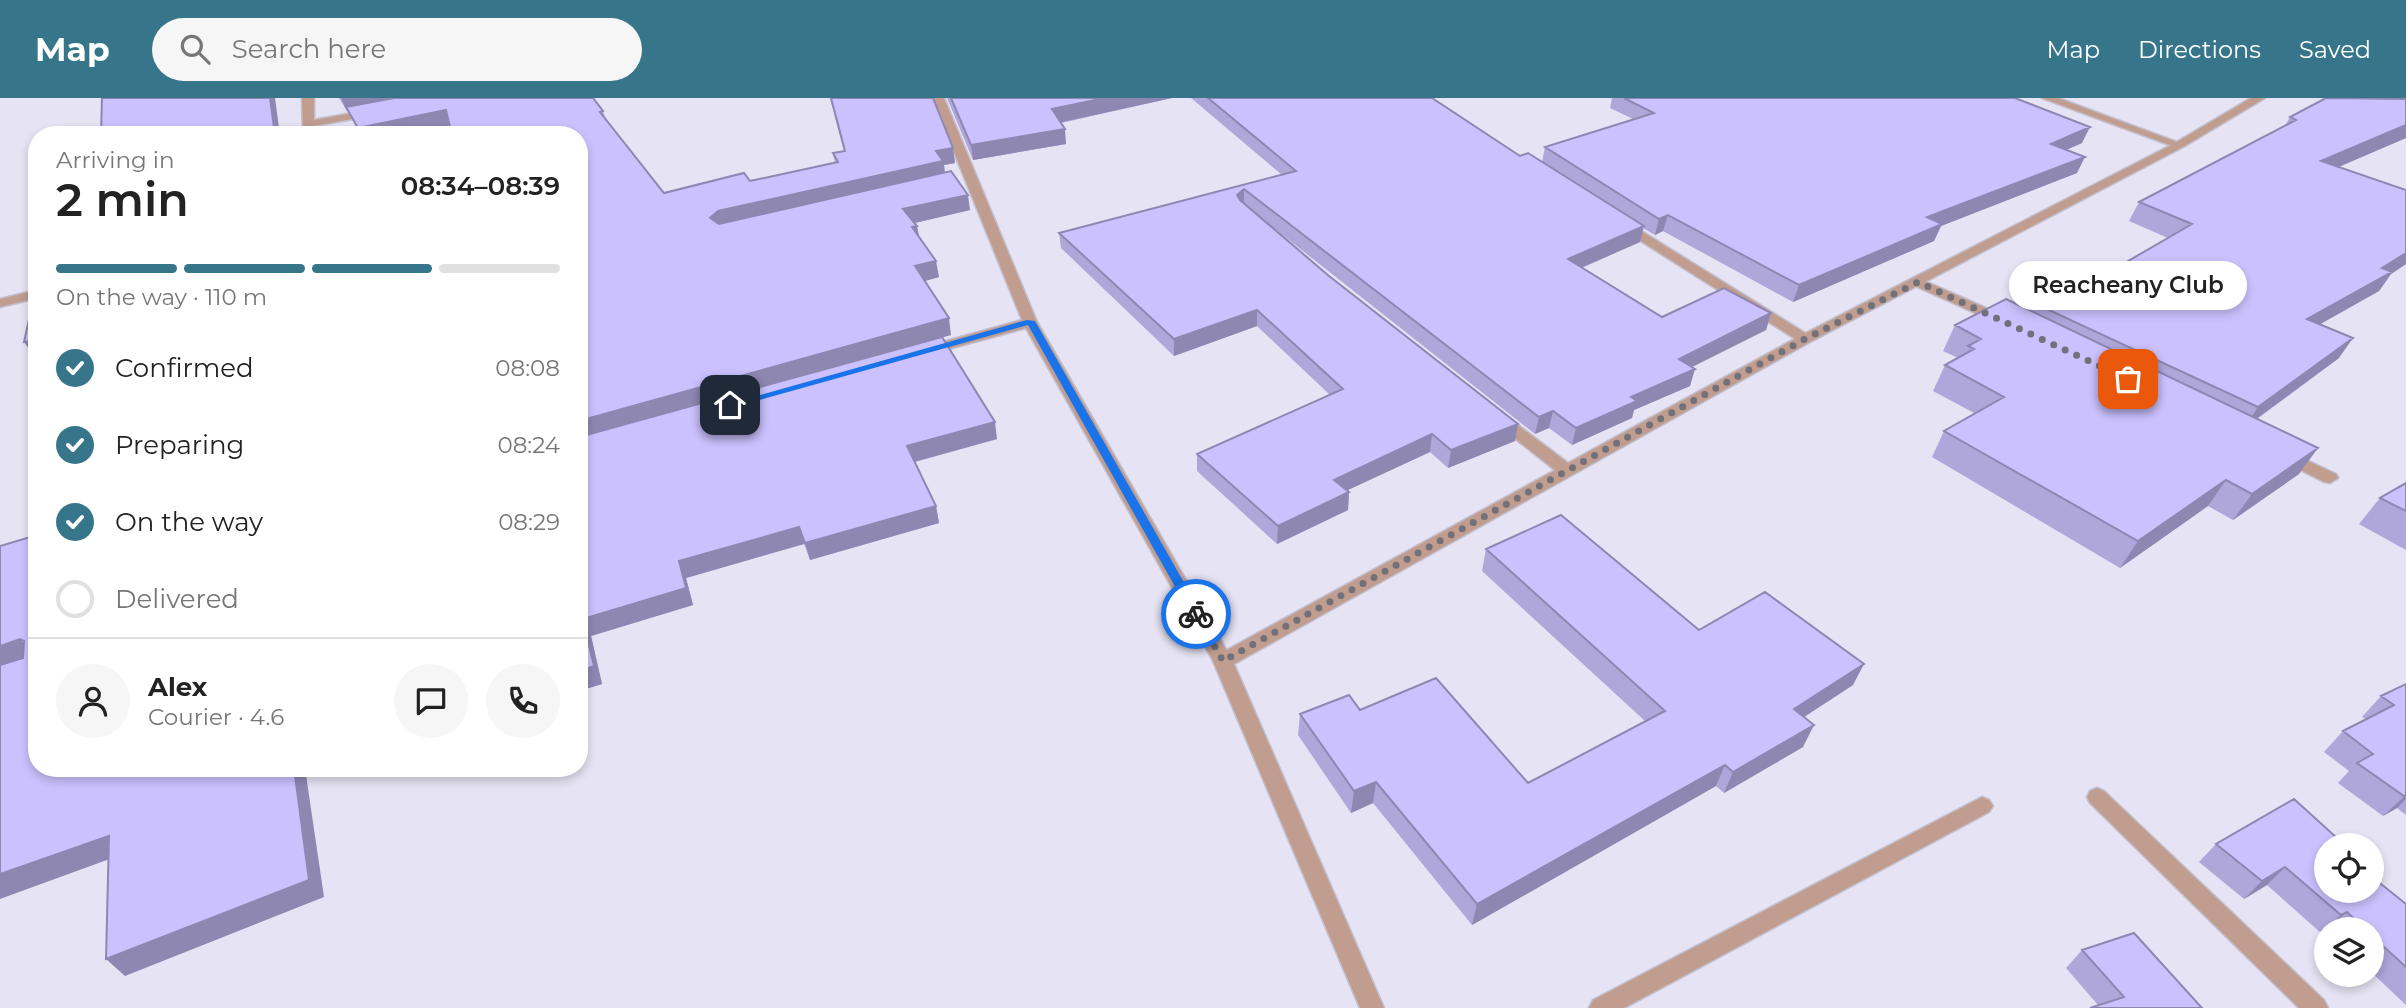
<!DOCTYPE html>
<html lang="en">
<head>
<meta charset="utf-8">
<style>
  :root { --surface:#fff; --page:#f6f6f6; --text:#222; --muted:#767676; --line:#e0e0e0; --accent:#37768a }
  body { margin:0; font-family:Montserrat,sans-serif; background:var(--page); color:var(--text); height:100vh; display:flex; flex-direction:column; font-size:26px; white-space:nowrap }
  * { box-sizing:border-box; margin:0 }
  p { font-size:23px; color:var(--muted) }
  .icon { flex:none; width:38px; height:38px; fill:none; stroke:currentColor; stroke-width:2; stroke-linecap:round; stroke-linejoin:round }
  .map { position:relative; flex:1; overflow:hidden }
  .sheet { position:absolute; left:28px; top:28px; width:560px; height:651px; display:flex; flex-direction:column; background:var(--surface); border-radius:28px; box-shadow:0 4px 10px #0003 }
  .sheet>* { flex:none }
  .tools { position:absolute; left:2314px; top:735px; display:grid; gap:14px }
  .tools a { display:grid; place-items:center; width:70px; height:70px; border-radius:50%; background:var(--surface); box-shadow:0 4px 10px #0003; font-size:35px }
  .pin { position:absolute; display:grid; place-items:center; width:60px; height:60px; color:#fff; margin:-30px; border-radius:14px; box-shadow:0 4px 10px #0006 }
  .courier { position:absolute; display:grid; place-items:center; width:70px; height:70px; margin:-35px; border:5px solid #1a73e8; border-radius:50%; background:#fff; color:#222; box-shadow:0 2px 9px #0007 }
  .bubble { position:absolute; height:49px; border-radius:24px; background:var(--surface); box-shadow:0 4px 10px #0003; font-size:23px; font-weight:600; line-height:49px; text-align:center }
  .headline em { font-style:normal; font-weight:600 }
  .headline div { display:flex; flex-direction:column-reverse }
  .headline { display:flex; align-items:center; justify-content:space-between; height:119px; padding:0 28px }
  h1 { font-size:46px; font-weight:600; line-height:52px }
  .bar { display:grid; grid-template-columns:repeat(4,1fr); gap:10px 7px; align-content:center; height:84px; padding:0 28px }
  .bar i { height:9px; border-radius:5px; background:var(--line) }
  .bar .selected { background:var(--accent) }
  .bar p { grid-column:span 4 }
  .line { display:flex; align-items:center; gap:18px; padding:0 28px; border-top:2px solid var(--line) }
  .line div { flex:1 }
  .round { display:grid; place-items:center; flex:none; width:74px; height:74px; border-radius:37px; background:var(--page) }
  ol { padding:0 28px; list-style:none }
  li { display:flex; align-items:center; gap:21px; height:77px }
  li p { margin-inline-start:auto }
  li .icon { padding:7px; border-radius:50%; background:var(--accent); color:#fff; stroke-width:4 }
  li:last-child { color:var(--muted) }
  li i { width:38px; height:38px; border:4px solid var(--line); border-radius:50% }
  header { display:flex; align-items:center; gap:42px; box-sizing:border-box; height:98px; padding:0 35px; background:var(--accent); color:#fff }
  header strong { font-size:33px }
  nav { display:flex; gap:38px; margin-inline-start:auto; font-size:24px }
  .search { width:490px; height:63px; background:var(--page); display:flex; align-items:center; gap:18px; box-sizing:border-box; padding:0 24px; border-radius:38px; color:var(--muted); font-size:26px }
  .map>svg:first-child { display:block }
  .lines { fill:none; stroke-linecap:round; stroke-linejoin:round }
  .service-casing { stroke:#c2c0cf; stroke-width:3 }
  .minor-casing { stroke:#c2c0cf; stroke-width:3 }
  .tertiary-casing { stroke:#c2c0cf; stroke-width:3 }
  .service { fill:#c19d90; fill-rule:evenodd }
  .minor { fill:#c19d90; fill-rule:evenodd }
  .tertiary { fill:#c19d90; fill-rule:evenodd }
  .wall { fill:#afa6da }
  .shaded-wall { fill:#8e87b2 }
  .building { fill:#cbc1fe; stroke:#8e87b2; stroke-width:2 }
  .route { fill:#1a73e8 }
  .done { stroke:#72717a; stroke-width:7; stroke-dasharray:0 12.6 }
</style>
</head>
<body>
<header>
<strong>Map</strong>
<div class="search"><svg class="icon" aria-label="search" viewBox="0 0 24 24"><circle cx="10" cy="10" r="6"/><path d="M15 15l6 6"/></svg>Search here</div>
<nav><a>Map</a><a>Directions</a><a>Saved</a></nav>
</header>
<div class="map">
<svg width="2406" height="910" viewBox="0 0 2406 910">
  <rect width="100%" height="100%" fill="#e6e3f4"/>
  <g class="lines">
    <defs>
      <path id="service" d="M1982 699 1989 702 1993 708 1989 714 1624 910H1589L1593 902Z"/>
      <path id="minor" d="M302 0H314V22L374 11 380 14 374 17 314 28 313 37H303Z
        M932 0H944L1037 224 1230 558 1233 563 1230 568H1216L1026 230 926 257 919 253 921 250 1022 222Z
        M2042 0H2058L2185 47 2175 49Z
        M1622 121 1810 238 1812 241 1805 245 1800 244 1617 128 1616 125Z
        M1918 180 2009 220 2011 223 2009 226H1999L1913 187V181Z
        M37 192V200L0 209V201Z
        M1500 316 1506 318 1572 368 1574 372 1572 376H1560L1494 324 1492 321Z
        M2285 352 2336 376 2338 380 2330 385 2324 384 2279 361 2277 357Z
        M2097 690 2104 693 2324 902 2328 910H2299L2090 705 2087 699 2090 693Z"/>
      <path id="tertiary" d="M2251 0H2265L2183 49 1810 244 1234 566 1384 910H1360L1213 563 1216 558 1800 238 2175 45Z"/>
    </defs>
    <use href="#service" class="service-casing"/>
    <use href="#minor" class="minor-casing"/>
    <use href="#tertiary" class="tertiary-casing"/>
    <use href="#service" class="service"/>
    <use href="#minor" class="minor"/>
    <use href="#tertiary" class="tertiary"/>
  </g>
  <path class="wall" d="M339 0H593L603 13 606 22 664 95 750 83 835 65 833 55 844 53 830 0H933L953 50 955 65 944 67 945 75 970 112 915 125 919 138 939 179 924 183 951 237 942 239 997 341 915 364 936 408 939 425 810 462 804 446 686 480 693 507 591 538 602 586 579 593V37L449 27 402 37H360L348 13H347Z
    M947 0H1172L1061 25 1066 46 973 62Z
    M1191 0H1432L1520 58 1542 64 1545 49 1633 21 1610 10 1612 0H2015L2082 45 2066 52 2077 75 1941 128 1934 143 1793 204 1663 133 1655 137 1643 130 1640 144 1582 170 1662 219 1771 215 1766 232 1692 269 1690 288 1634 312 1632 320 1572 347 1549 330 1535 336 1261 120 1515 343 1448 370 1430 354 1347 392 1349 394 1348 412 1277 446 1197 373V356L1330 297 1257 228 1174 258 1061 150 1059 135 1282 77Z
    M2326 0H2406V40L2339 69 2406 92V166L2391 176 2379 193 2320 226 2339 260 2257 321 2299 376 2233 422 2208 408 2120 470 1932 359 1944 333 1974 315 1933 293 1945 267 1958 260 1943 253 1955 227 2016 206 2019 198 2085 188 2168 140 2129 123 2139 104 2285 28 2290 19Z
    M2406 385V452L2359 426 2380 400Z
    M1486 451 1699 532 1853 587 1804 619 1803 649 1724 695 1716 688 1472 827 1373 705 1351 715 1298 637 1300 616 1360 612 1528 685 1645 623 1482 473Z
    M2406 586V717L2397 710 2383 718 2338 685 2349 673 2324 654 2343 633 2366 621 2362 619 2381 598Z
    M2336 739 2331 744 2406 806V907L2371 874V831H2326L2321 835 2267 787 2244 801 2199 764 2216 746Z
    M2082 852 2202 910 2098 907 2066 870Z"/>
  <path class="shaded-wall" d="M270 0H275L280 37H275Z
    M341 0H416L347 13Z
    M1105 0H1172L1053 26 1052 11Z
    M446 12 452 27 402 37H361L358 30Z
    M2406 27V40L2310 81 2321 63Z
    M2090 29 2082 45 2043 62 2051 46Z
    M1065 31 1066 46 973 62 971 47Z
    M953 50 955 65 944 67 945 78 722 128 710 120 718 113 936 53Z
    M2085 59 2077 75 1941 128 1934 143 1793 204 1799 187 1927 119Z
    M1244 91V107L1236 112 1237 97Z
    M968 97 970 112 906 127 903 111Z
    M1668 117 1663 133 1655 137 1659 121Z
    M917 128 920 143 912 129Z
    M1644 128 1640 144 1564 177 1568 161Z
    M2406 155V166L2391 176 2379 193 2294 241 2307 221 2382 170Z
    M936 163 939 179 918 185 915 168Z
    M1257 212V228L1174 258V241Z
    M1771 215 1766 232 1674 278 1679 261Z
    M949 220 951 237 579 342V323Z
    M2353 240 2339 260 2245 329 2258 309Z
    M37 242V262L24 244Z
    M1695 271 1690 288 1634 312 1632 320 1572 347 1576 330 1631 299Z
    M1553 313 1549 330 1535 336 1539 319Z
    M995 324 997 341 910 365 907 348Z
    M1518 326 1515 343 1448 370 1451 352Z
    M1432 336 1430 354 1333 399 1334 382Z
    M2318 350 2299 376 2233 422 2252 396Z
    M2226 382 2208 408 2120 470 2138 443Z
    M1349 394 1348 412 1277 446 1278 428Z
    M936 408 939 425 810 462 805 445Z
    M799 429 804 446 686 480 693 507 591 538 602 586 579 593V573L583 521 679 463Z
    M20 541 36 559 0 572V548Z
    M1864 566 1853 587 1784 632 1794 611Z
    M1814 627 1803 649 1724 695 1733 674Z
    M1725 667 1716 688 1472 827 1477 806Z
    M294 670H305L324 799 125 878 106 861Z
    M1376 684 1373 705 1351 715 1354 693Z
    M2406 697V701L2397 710 2383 718Z
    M109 738 126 755 0 801V776Z
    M2285 769 2267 787 2244 801 2262 783Z
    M2347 814 2328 831H2326V833L2321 835 2341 817Z"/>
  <path class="building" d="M102 0H270L275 37H101Z
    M394 0H593L603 13 600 14 664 95 744 75 750 83 838 64 833 55 845 53 831 0H933L953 50 936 53 943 63 718 113 710 120 719 126 951 73 968 97 903 111 917 128 912 129 936 163 915 168 949 220 579 323V37H452L446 12 358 30 346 9Z
    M951 0H1105L1052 11 1065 31 971 47Z
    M1208 0H1432L1520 58 1528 55 1644 128 1568 161 1662 219 1724 190 1771 215 1679 261 1695 271 1631 299 1637 303 1576 330 1553 313 1539 319 1244 91 1237 97 1240 102 1329 178 1518 326 1451 352 1432 336 1334 382 1349 394 1278 428 1197 356 1343 291 1257 212 1174 241 1059 135 1296 73Z
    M1624 0H2015L2090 29 2051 46 2085 59 1927 119 1942 126 1799 187 1668 117 1659 121 1545 49 1654 15Z
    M2326 0 2406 1V27L2321 63 2406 92V155L2382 170 2392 174 2307 221 2353 240 2258 309 2019 198 2060 177 2085 188 2192 126 2139 104 2296 22 2290 19Z
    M36 190 37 242 24 244Z
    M2006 201 2318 350 2252 396 2226 382 2138 443 1944 333 2004 299 1945 267 1974 251 1968 248 1981 241 1955 227Z
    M942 239 995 324 907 348 936 408 805 445 799 429 679 463 686 490 583 521 594 568 579 573V339Z
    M2406 385V413L2380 400Z
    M1561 417 1699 532 1765 494 1864 566 1794 611 1814 627 1733 674 1725 667 1477 806 1376 684 1354 693 1300 616 1349 597 1360 612 1436 580 1528 685 1665 613 1486 451Z
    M37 437V670H294L309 782 106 861 109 738 0 776V567L23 560 24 543 20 541 0 548V448Z
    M2406 586V697L2404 698 2357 665 2373 656 2343 633 2394 607 2381 598Z
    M2294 701 2336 739 2329 743 2335 747H2326V793H2371V778L2406 806V869L2371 837V831H2365L2347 814 2341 817 2285 769 2262 783 2216 746Z
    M2134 835 2202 910H2090L2124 899 2082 852Z"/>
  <path class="route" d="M1027 222 1035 223 1202 516 1200 519H1192L1028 227 734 309 725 307Z"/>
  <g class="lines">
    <path class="done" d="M1196 516 1223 563 1805 241 1918 184 2128 281"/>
  </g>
</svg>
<div class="tools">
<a><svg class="icon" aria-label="locate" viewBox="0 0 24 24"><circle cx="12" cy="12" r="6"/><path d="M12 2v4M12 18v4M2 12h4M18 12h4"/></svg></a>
<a><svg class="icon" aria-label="layers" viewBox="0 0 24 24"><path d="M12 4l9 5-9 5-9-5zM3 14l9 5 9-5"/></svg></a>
</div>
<div class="pin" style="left:2128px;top:281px;background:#ea580c"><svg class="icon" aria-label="bag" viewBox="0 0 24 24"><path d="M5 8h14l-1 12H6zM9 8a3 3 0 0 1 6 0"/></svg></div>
<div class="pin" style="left:730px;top:307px;background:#1f2937"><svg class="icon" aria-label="home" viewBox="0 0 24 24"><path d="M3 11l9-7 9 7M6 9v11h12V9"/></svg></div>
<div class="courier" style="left:1196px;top:516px"><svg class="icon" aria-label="bike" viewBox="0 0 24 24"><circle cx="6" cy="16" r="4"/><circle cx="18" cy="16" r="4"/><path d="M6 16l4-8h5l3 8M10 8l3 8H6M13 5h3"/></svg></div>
<div class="bubble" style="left:2009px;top:163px;width:238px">Reacheany Club</div>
<section class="sheet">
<div class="headline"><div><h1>2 min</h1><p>Arriving in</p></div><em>08:34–08:39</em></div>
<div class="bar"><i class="selected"></i><i class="selected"></i><i class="selected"></i><i></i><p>On the way · 110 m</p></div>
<ol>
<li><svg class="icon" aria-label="check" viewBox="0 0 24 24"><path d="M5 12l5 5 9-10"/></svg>Confirmed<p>08:08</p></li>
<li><svg class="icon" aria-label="check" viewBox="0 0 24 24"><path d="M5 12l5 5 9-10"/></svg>Preparing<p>08:24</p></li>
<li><svg class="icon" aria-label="check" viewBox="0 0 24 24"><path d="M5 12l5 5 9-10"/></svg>On the way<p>08:29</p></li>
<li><i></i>Delivered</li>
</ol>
<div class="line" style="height:126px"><a class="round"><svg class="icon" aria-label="person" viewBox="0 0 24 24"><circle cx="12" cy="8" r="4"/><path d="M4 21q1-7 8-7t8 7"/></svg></a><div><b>Alex</b><p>Courier · 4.6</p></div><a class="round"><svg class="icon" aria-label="chat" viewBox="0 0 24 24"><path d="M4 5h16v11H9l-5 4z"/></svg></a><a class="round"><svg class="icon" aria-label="phone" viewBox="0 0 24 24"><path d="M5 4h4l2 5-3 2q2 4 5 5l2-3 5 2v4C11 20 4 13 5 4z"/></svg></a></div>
</section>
</div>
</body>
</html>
